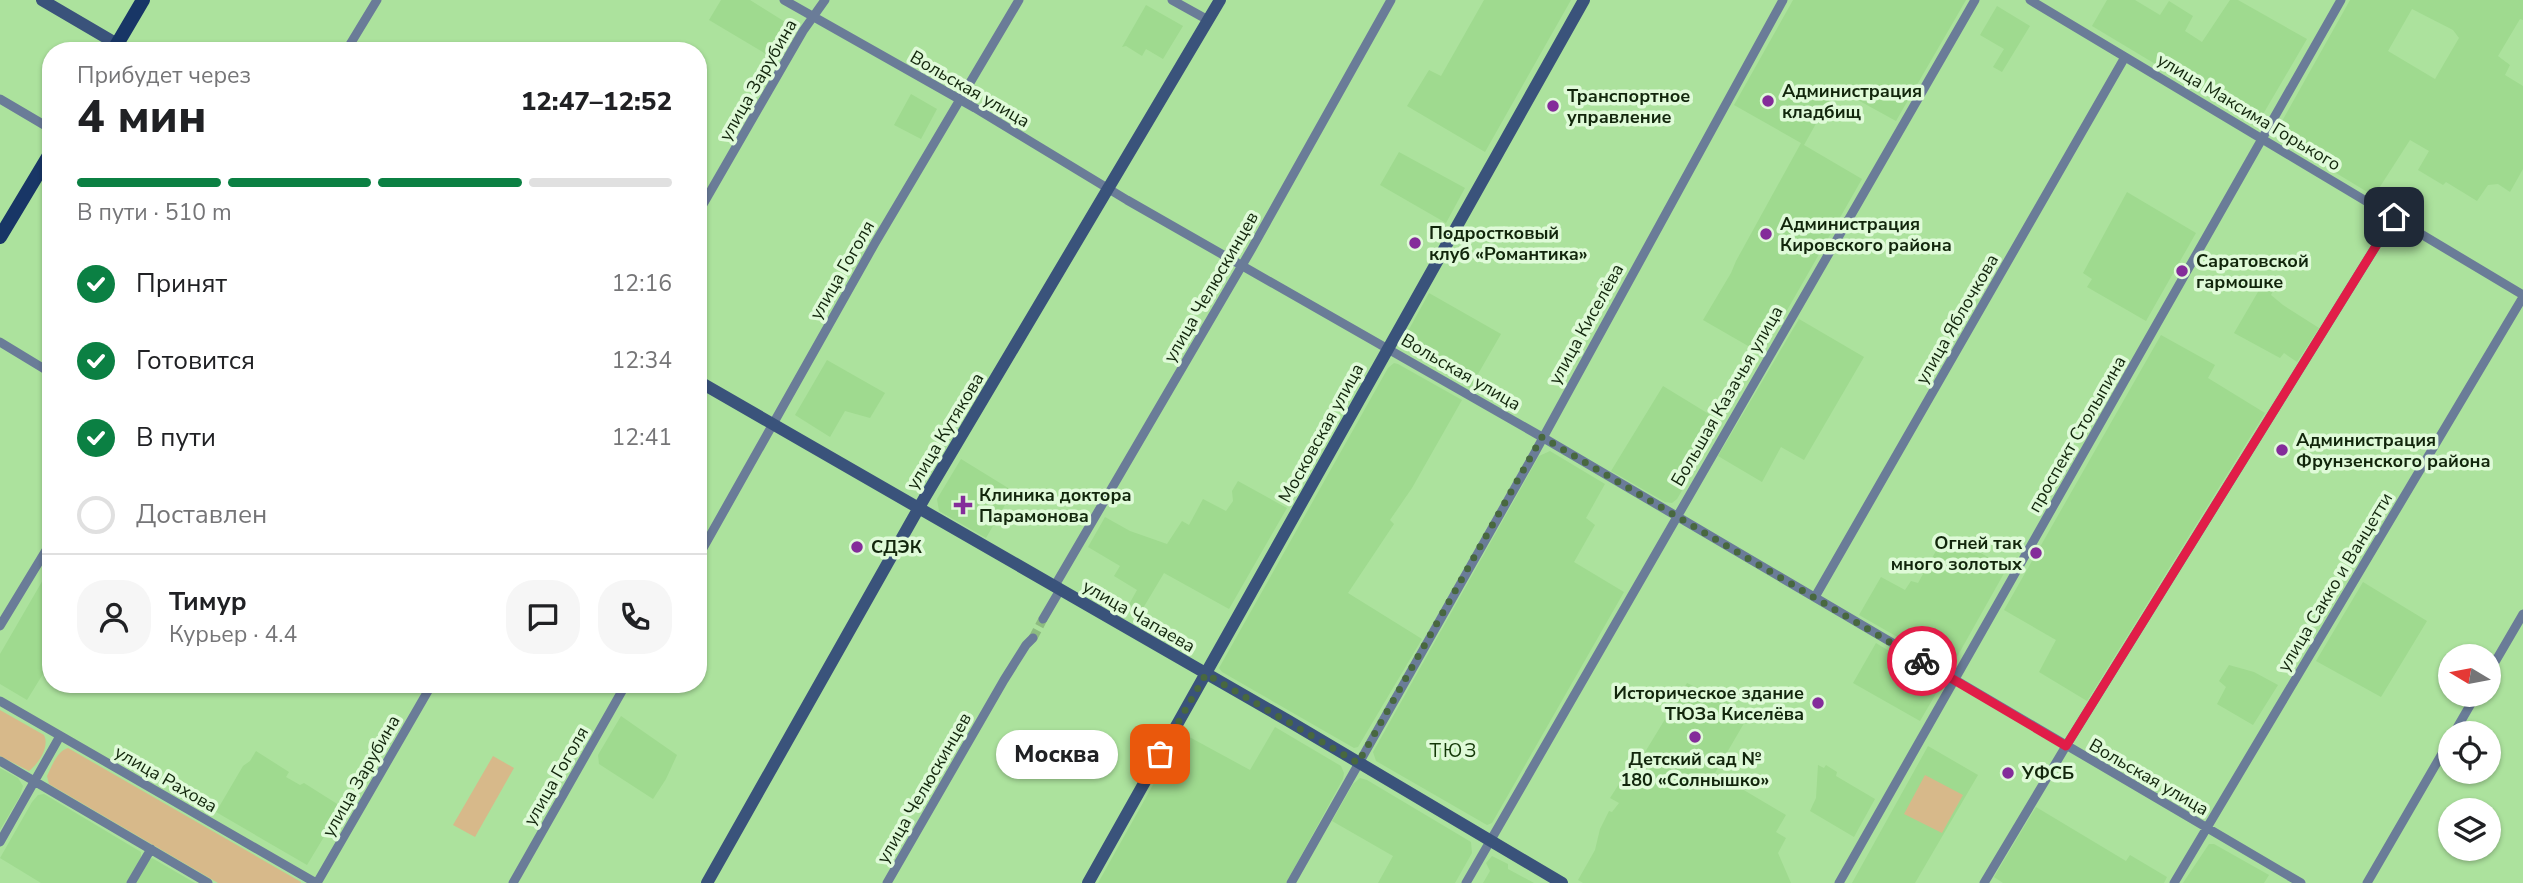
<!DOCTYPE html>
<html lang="ru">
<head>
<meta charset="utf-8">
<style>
  :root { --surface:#fff; --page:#f6f6f6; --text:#202124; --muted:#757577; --line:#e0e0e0; --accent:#0b8043 }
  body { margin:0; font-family:"Nunito Sans",sans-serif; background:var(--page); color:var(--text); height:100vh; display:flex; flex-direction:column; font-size:26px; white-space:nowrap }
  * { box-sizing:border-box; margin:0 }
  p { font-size:23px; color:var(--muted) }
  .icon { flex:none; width:38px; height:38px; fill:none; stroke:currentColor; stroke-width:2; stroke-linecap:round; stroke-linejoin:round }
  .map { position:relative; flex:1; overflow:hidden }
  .details { position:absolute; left:42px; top:42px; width:665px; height:651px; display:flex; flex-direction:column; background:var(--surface); border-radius:28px; box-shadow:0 2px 5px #0004 }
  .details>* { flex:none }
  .needle { width:46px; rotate:280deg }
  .fabs { position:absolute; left:2438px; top:644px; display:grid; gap:14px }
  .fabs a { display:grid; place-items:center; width:63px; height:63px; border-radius:50%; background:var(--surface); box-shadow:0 2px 5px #0004; font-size:35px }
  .pin { position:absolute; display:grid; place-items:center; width:60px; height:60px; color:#fff; margin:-30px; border-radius:14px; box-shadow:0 4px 10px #0006 }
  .courier { position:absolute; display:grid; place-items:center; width:70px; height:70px; margin:-35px; border:5px solid #e11d48; border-radius:50%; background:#fff; color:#222; box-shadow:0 2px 9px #0007 }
  .bubble { position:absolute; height:49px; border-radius:24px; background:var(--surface); box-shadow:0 2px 5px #0004; font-size:23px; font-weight:800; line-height:49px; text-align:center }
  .overview em { font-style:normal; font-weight:800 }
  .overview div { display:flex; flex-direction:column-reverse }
  .overview { display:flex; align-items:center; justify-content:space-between; height:119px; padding:0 35px }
  h1 { font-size:46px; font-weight:800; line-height:52px }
  .bar { display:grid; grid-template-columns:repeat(4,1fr); gap:10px 7px; align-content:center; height:84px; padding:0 35px }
  .bar i { height:9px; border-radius:5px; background:var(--line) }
  .bar .selected { background:var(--accent) }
  .bar p { grid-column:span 4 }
  .line { display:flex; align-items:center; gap:18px; padding:0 35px; border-top:2px solid var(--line) }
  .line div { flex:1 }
  .round { display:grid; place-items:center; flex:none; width:74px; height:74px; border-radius:28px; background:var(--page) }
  ol { padding:0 35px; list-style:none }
  li { display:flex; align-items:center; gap:21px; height:77px }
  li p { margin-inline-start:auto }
  li .icon { padding:7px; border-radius:50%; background:var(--accent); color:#fff; stroke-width:4 }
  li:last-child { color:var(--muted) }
  li i { width:38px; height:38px; border:4px solid var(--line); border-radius:50% }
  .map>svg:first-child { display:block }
  .built { fill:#9fda8f; fill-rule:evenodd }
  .green { fill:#d7b98a }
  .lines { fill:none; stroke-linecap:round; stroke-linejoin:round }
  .street-tunnel { stroke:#8dbc80; stroke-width:9; stroke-dasharray:9 4.5; stroke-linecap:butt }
  .street { stroke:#6a7c98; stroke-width:9 }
  .secondary { stroke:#3a537b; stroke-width:12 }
  .primary { stroke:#183666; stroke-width:14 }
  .done { stroke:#48683f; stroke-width:7; stroke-dasharray:0 12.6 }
  .route { stroke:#e11d48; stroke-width:9 }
  .poi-dot { fill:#842c9a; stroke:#dffad8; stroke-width:2.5 }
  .labels { text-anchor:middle; stroke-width:7; stroke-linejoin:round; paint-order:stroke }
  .street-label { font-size:18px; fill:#12260c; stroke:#dffad8 }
  .poi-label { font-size:18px; font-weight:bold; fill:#12260c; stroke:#dffad8; text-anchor:start }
  .neighbourhood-label { font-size:19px; letter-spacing:2px; fill:#143808; stroke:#dffad8 }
</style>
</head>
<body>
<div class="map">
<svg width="2523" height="883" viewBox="0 0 2523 883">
  <rect width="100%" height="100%" fill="#ace29d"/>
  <path class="built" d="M721 0H750L790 25 771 57 709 20Z
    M1484 0H1571L1485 152 1407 106 1429 70 1441 76Z
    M1793 0H1966L1896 121 1836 88 1804 145 1862 179 1762 354 1703 320 1731 273 1736 261 1801 143 1734 105Z
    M2107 0H2135L2160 15 2169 1 2193 16 2185 31 2202 42 2230 0H2238L2307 39 2259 121 2252 122 2092 26Z
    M2350 0H2523V20L2520 19 2498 56 2510 65 2505 75 2523 86V169L2510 192 2498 184 2488 185 2477 201 2446 182 2443 185 2418 170 2429 151 2410 140 2374 196 2280 139 2277 130ZM2412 9 2453 30 2459 38 2435 79 2388 51Z
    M1146 5 1183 26 1163 59 1146 49 1142 56 1126 46 1122 47Z
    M1997 6 2030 26 2002 72 1993 67 2004 49 1980 35Z
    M911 94 937 109 921 139 894 125Z
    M1399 152 1465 188 1446 223 1380 185Z
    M2127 192 2196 233 2146 321 2087 287 2092 279 2083 273Z
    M2262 285 2273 291 2271 295 2283 305 2319 328 2297 362 2284 353 2280 358 2234 333Z
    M1429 293 1501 334 1470 388 1402 346V342Z
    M1799 319 1864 357 1804 460 1781 447 1762 482 1718 456Z
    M2161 335 2215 365 2208 378 2265 413 2087 701 2039 672 2056 640 2004 610Z
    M827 360 885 393 870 418 845 411 830 437 795 415Z
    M1394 363 1398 364 1462 400 1412 488 1390 520 1394 524 1348 593 1422 639 1358 747 1354 748 1222 672 1219 668 1388 368Z
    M1663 386 1722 422 1677 499 1672 503 1665 502 1611 471Z
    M1550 451 1605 484 1586 518 1595 525 1574 562 1624 592 1492 823 1487 825 1376 761 1373 752 1539 456Z
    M961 459 1013 491 986 538 939 511 937 499Z
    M1238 481 1287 508 1229 609 1164 573 1139 615 1127 608 1137 590 1114 576 1120 566 1088 547 1105 517 1130 531 1167 544 1182 521 1189 525 1203 499 1226 511 1233 501 1232 491Z
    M1946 533 2007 568 1953 664 1948 666 1859 615 1881 577 1905 590 1911 581 1918 583Z
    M51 566V661L27 700 0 684V654Z
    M2363 582 2427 621 2381 697 2316 661Z
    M1876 643 1939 681 1941 685 1920 721 1853 683Z
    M2229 665 2254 672 2278 685 2253 725 2217 704 2226 687 2219 681Z
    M1687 683 1750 713 1715 773 1786 815 1776 832 1786 838 1778 853 1791 883H1583L1578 880 1595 850 1600 829 1609 811 1612 812 1619 803 1610 798 1628 770 1639 762Z
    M621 716 677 755 666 779 653 799 599 764 598 755Z
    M1275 727 1341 766 1344 773 1343 779 1286 883H1098L1182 733 1250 770Z
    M1928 746 1978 775 1915 883H1852Z
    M256 751 289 772 286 777 300 785 304 783 342 807 307 865 216 812 243 766 250 761Z
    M1818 765 1824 768 1826 765 1837 772 1836 776 1875 799 1854 837 1810 811 1816 798Z
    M0 768 18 778 23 786 20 796 0 830Z
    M1360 778 1367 780 1471 842 1472 853 1455 883H1378L1393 856 1332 821 1353 784Z
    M44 794 141 852V858L127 883H41L0 858 32 802 38 795Z
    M2036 807 2126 861 2130 855 2167 877 2164 883H2003L1994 877Z
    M2209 844H2214L2269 875 2264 883H2183Z
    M1492 856 1508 864V869L1534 883H1483L1490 871 1486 863Z
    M152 858 195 883H135L148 861Z"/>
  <path class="green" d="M0 710 44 735C50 747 38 764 29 771L0 756Z
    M68 748 301 882V883H218L49 784 47 776C52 766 57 751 68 748Z
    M493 756 514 768 475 837 453 825Z
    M1925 775 1963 795 1942 833 1904 814Z"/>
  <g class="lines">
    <path class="street-tunnel" d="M1033 638 1043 619"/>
    <path class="street" d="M784 0 975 108 1127 200 1542 437 2301 883
      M1172 0 1208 20
      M2030 0 2523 295
      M346 51 377 0
      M0 99 51 129
      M698 213 803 31 825 0
      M0 342 51 373
      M698 557 875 243 1019 0
      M1054 587 1251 250 1391 0
      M1815 597 2125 57
      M1043 619 1060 590
      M0 626 51 542
      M2488 674 2523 614
      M0 701 316 883
      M2454 733 2476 695
      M0 761 208 883
      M0 842 60 736
      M131 883 151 849
      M317 883 432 684
      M513 883 626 684
      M887 883 1004 680 1026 645 1033 638
      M1291 883 1533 456 1783 0
      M1466 883 1975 0
      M1839 883 2341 0
      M1984 883 2066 746 2394 217
      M2174 883 2523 297
      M2367 883 2450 740"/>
    <path class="secondary" d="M42 0 129 51
      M698 381 1287 720 1562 883
      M707 883 925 497 1220 0
      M1088 883 1584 0"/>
    <path class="primary" d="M113 51 143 0
      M0 237 51 152"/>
  </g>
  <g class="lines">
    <path class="done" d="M1160 754 1206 674 1358 763 1542 437 1922 661"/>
    <path class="route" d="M1922 661 2066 746 2394 217"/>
  </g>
  <g class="poi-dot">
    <circle cx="1768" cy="101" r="7"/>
    <circle cx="1553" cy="106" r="7"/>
    <circle cx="1766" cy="234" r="7"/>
    <circle cx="1415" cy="243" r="7"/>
    <circle cx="2182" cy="271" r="7"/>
    <circle cx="2282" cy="450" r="7"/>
    <path d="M959.5 494.5h7v7h7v7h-7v7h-7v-7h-7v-7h7z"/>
    <circle cx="857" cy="547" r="7"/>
    <circle cx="2036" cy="553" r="7"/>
    <circle cx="1818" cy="703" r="7"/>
    <circle cx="1695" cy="737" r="7"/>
    <circle cx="2008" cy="773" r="7"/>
  </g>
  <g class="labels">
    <g class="street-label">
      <text transform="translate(758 80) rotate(-60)" y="6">улица Зарубина</text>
      <text transform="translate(970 89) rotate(30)" y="6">Вольская улица</text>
      <text transform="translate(2249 112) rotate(31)" y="6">улица Максима Горького</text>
      <text transform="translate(842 270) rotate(-60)" y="6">улица Гоголя</text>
      <text transform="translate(1211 287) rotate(-60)" y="6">улица Челюскинцев</text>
      <text transform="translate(1957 319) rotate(-60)" y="6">улица Яблочкова</text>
      <text transform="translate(1586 324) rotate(-61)" y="6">улица Киселёва</text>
      <text transform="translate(1461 372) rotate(30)" y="6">Вольская улица</text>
      <text transform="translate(1727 396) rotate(-60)" y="6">Большая Казачья улица</text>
      <text transform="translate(945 431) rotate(-59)" y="6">улица Кутякова</text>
      <text transform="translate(1321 433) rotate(-61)" y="6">Московская улица</text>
      <text transform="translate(2077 434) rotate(-60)" y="6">проспект Столыпина</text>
      <text transform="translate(2335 582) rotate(-59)" y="6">улица Сакко и Ванцетти</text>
      <text transform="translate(1139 616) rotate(30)" y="6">улица Чапаева</text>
      <text transform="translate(361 776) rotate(-60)" y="6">улица Зарубина</text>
      <text transform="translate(556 776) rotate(-60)" y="6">улица Гоголя</text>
      <text transform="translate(2149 777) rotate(30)" y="6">Вольская улица</text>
      <text transform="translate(166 779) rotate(30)" y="6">улица Рахова</text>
      <text transform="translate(924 788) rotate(-60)" y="6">улица Челюскинцев</text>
    </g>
    <g class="poi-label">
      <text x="1782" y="97">Администрация<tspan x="1782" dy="21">кладбищ</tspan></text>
      <text x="1567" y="102">Транспортное<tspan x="1567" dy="21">управление</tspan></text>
      <text x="1780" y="230">Администрация<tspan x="1780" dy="21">Кировского района</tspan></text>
      <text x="1429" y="239">Подростковый<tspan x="1429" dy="21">клуб «Романтика»</tspan></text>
      <text x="2196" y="267">Саратовской<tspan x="2196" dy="21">гармошке</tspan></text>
      <text x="2296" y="446">Администрация<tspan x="2296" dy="21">Фрунзенского района</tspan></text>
      <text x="979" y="501">Клиника доктора<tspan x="979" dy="21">Парамонова</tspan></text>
      <text x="2022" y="549" text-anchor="end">Огней так<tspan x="2022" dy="21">много золотых</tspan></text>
      <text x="871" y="553">СДЭК</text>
      <text x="1804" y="699" text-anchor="end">Историческое здание<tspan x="1804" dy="21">ТЮЗа Киселёва</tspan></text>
      <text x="1695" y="765" text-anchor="middle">Детский сад №<tspan x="1695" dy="21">180 «Солнышко»</tspan></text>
      <text x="2022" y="779">УФСБ</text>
    </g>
    <g class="neighbourhood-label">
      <text x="1454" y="757">ТЮЗ</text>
    </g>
  </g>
</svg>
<div class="fabs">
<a><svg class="needle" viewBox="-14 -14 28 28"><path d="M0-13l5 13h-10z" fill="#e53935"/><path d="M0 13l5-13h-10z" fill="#757577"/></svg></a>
<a><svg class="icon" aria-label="locate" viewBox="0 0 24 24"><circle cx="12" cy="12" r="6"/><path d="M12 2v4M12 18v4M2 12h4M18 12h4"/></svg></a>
<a><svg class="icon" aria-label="layers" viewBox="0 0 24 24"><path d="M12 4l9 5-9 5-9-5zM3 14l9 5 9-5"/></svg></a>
</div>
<div class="pin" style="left:1160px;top:754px;background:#ea580c"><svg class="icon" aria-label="bag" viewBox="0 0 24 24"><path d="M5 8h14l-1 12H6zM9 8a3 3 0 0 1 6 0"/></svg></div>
<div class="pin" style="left:2394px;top:217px;background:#1f2937"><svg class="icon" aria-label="home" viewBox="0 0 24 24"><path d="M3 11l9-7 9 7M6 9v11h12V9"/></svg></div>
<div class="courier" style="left:1922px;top:661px"><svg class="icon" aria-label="bike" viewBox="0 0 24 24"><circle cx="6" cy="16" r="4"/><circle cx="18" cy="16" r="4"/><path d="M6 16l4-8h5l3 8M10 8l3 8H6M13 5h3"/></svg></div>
<div class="bubble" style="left:996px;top:730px;width:122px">Москва</div>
<section class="details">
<div class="overview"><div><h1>4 мин</h1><p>Прибудет через</p></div><em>12:47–12:52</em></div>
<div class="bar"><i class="selected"></i><i class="selected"></i><i class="selected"></i><i></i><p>В пути · 510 m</p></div>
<ol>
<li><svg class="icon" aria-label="check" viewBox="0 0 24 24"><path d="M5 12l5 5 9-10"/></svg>Принят<p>12:16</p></li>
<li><svg class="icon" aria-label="check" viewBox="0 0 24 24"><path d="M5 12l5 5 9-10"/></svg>Готовится<p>12:34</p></li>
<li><svg class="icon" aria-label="check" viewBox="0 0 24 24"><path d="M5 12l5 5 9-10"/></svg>В пути<p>12:41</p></li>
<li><i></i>Доставлен</li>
</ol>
<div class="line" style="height:126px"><a class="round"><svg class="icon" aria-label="person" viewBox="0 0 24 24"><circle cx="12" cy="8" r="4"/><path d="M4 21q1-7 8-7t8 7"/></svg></a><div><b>Тимур</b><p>Курьер · 4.4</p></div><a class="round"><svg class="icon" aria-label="chat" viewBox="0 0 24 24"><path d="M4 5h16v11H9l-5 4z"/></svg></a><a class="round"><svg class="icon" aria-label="phone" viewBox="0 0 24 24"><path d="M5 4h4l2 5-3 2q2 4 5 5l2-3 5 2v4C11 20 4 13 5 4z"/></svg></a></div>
</section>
</div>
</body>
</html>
